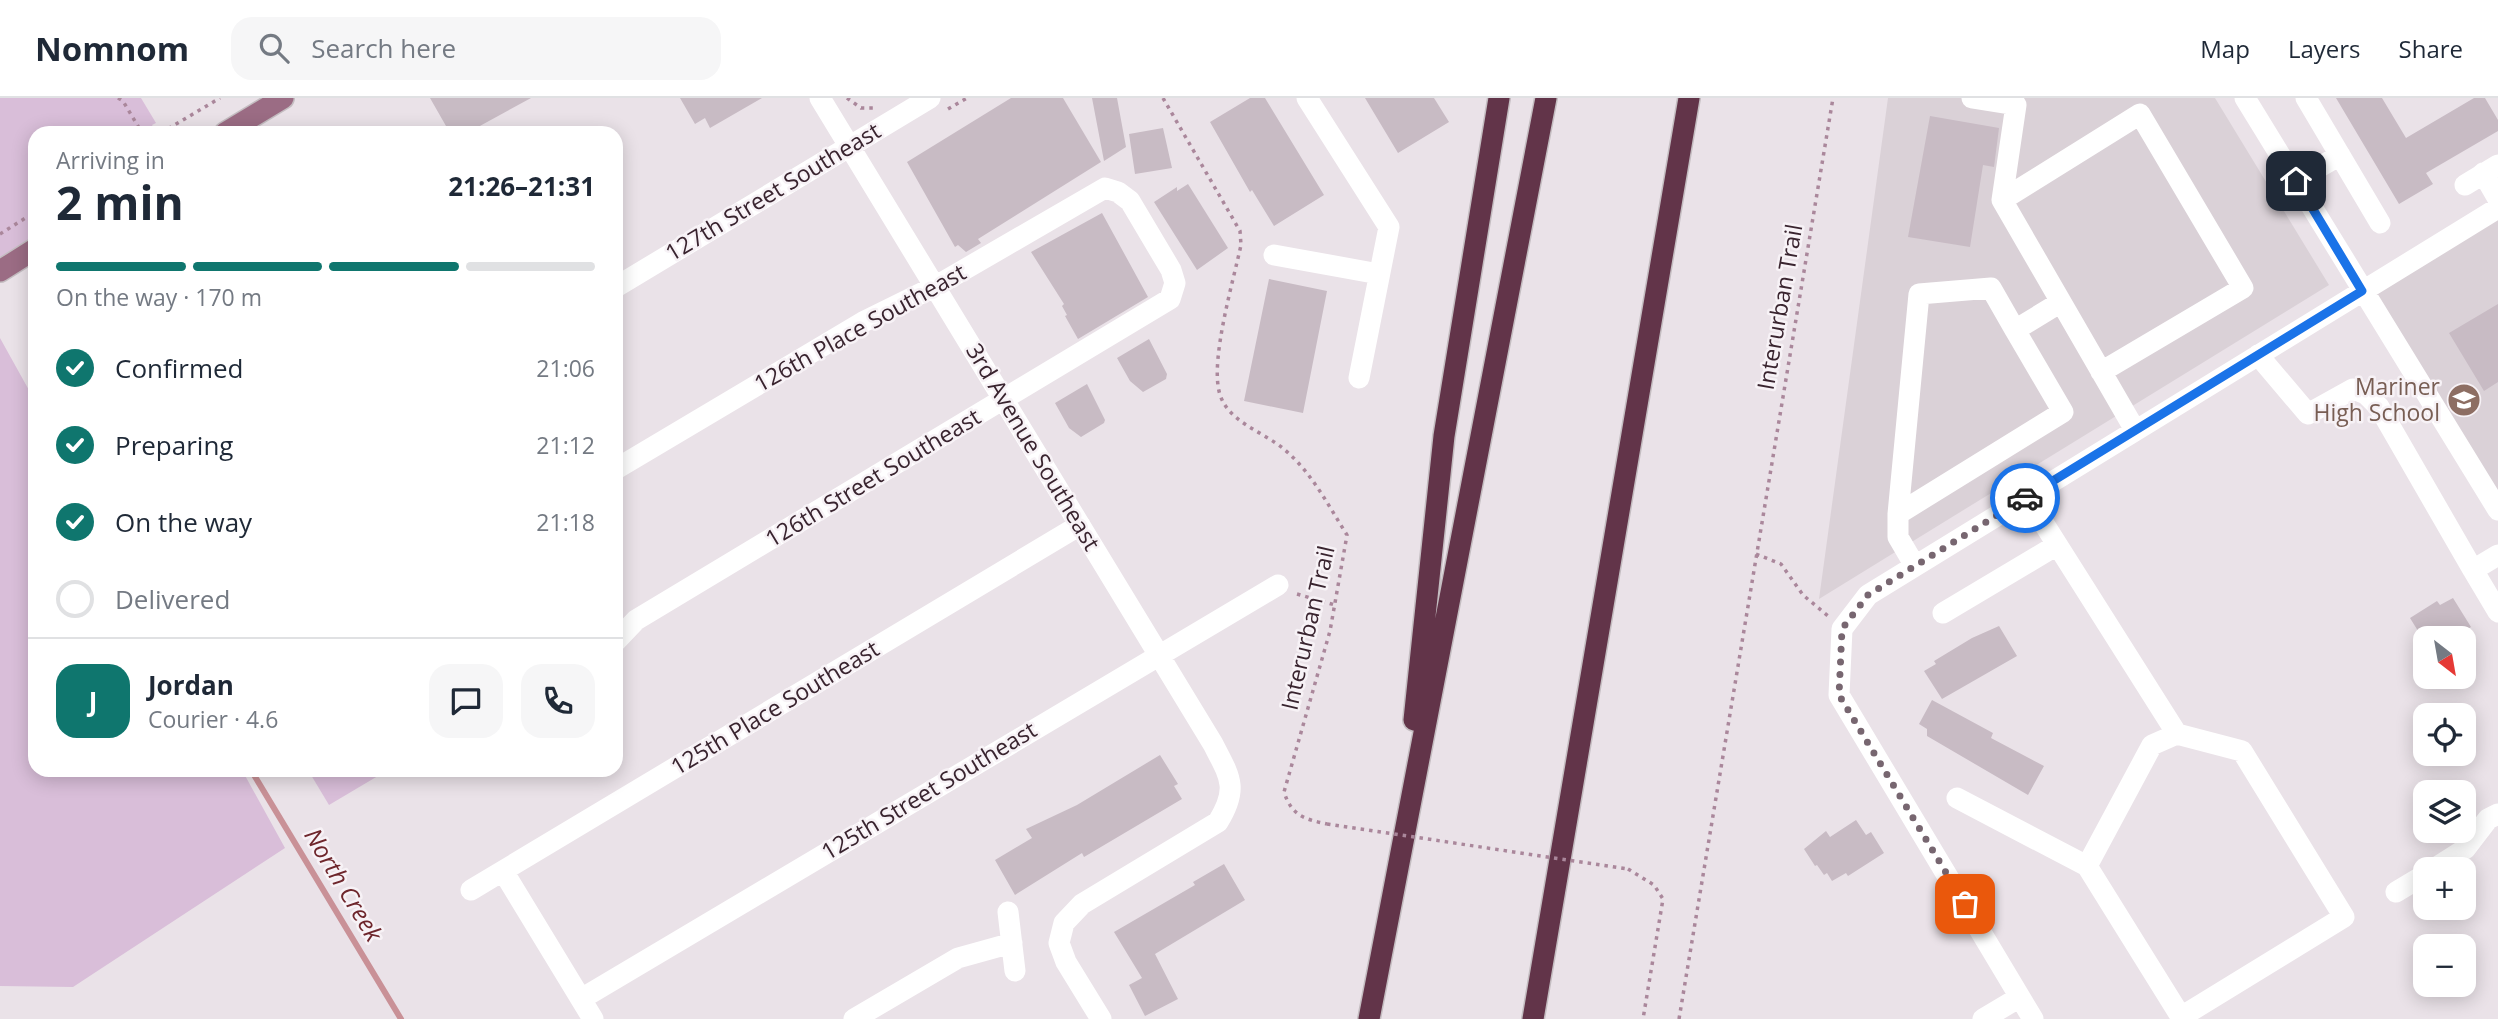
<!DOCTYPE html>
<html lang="en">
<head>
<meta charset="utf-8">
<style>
  :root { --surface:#fff; --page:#f6f6f7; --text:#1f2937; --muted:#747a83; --line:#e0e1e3; --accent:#0f766e }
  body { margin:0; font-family:"Open Sans",sans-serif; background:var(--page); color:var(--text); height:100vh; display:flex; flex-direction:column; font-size:26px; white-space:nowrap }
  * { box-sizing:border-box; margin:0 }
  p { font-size:23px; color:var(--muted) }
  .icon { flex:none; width:38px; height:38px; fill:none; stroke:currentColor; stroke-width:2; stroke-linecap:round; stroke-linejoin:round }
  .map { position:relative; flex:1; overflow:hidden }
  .panel { position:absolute; left:28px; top:28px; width:595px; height:651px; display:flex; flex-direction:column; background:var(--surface); border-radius:21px; box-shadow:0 4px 18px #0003 }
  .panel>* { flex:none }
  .needle { width:46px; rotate:149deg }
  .buttons { position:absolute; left:2413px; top:528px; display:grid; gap:14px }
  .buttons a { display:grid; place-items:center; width:63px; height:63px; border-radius:14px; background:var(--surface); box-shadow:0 4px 18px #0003; font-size:35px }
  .pin { position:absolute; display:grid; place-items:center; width:60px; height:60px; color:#fff; margin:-30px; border-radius:14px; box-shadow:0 4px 10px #0006 }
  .courier { position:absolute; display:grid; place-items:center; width:70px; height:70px; margin:-35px; border:5px solid #1a73e8; border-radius:50%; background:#fff; color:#222; box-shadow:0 2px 9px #0007 }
  .head em { font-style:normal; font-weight:700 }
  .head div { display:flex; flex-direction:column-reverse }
  .head { display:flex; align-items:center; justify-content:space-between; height:119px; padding:0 28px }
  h1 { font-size:46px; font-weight:700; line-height:52px }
  .bar { display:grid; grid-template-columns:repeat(4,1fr); gap:10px 7px; align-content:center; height:84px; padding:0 28px }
  .bar i { height:9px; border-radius:5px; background:var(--line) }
  .bar .current { background:var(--accent) }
  .bar p { grid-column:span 4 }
  .line { display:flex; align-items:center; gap:18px; padding:0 28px; border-top:2px solid var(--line) }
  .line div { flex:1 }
  .round { display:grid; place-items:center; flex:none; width:74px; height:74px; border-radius:21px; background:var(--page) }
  ol { padding:0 28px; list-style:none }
  li { display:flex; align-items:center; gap:21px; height:77px }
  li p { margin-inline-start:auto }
  li .icon { padding:7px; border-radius:50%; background:var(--accent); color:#fff; stroke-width:4 }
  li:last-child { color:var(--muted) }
  li i { width:38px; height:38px; border:4px solid var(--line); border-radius:50% }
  header { display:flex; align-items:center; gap:42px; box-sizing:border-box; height:98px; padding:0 35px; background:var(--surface); border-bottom:2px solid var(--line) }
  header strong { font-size:33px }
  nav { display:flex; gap:38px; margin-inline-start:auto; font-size:24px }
  .search { width:490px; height:63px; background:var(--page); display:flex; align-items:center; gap:18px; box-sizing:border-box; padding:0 24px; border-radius:21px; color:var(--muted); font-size:26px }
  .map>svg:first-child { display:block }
  .built { fill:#dad1d7 }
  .green { fill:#d9bed9 }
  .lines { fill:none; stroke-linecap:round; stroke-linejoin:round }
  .stream { stroke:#c99197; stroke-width:6 }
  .building { fill:#c8bbc4 }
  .major-casing { stroke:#c4bdc1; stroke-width:24 }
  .highway-casing { stroke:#c4bdc1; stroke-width:24 }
  .path { stroke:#aa879b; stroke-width:3.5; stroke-dasharray:3.5 5; stroke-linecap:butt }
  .minor { stroke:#fff; stroke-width:21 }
  .major { stroke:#9b6c84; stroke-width:21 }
  .highway { stroke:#623449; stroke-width:21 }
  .path-bridge { stroke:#aa879b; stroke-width:3.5; stroke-dasharray:3.5 5; stroke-linecap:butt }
  .done { stroke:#776670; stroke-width:7; stroke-dasharray:0 12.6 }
  .route { stroke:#1a73e8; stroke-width:9 }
  .labels { text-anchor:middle; stroke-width:5; stroke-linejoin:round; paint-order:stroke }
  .street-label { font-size:23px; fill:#39242f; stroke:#f7f2f6 }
  .education-label { font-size:23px; fill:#785e54; stroke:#f7f2f6; text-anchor:end }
  .water-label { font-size:24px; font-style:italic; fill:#6e262c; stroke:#f7f2f6 }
</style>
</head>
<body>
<header>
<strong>Nomnom</strong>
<div class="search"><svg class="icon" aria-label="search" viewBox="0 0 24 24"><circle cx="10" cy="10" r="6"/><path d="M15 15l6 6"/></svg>Search here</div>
<nav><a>Map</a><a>Layers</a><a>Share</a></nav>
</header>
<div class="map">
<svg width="2498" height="921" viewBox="0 0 2498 921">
  <rect width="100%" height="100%" fill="#eae2e8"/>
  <path class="built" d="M1888 0H2215L2329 187 1819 501Z
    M2498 110V412L2362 193Z"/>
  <path class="green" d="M0 0H141L156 25 152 27 157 35H35V151L0 173Z
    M0 240 35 303V672H242L285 750 73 889 0 888Z
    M308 672H388L329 707Z"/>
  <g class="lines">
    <path class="stream" d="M251 672 401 921"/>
  </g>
  <path class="building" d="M430 0H531L467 35H450Z
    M680 0H762L710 30 705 20 695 26Z
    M1011 0H1063L1101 64 978 141 981 145 966 154 958 147 955 149 907 64Z
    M1092 0H1117L1126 49 1104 63Z
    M1250 0H1265L1324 97 1274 128 1252 92 1250 94 1210 24Z
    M1365 0H1434L1449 24 1398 55Z
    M2336 0H2382L2406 40 2474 0H2485L2498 22V33L2426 75 2433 86 2399 106Z
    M1930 18 1999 30 1994 69 1983 67 1970 149 1908 139Z
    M1163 30 1172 70 1135 76 1129 36Z
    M1188 86 1228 150 1197 172 1154 104 1177 89V93Z
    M1102 115 1148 199 1078 241 1065 218 1067 217 1062 208 1064 206 1031 154Z
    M1269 181 1327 193 1303 315 1244 303Z
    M2498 206V284L2484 293 2449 235Z
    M1149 241 1167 276 1166 281 1143 294 1130 283 1117 260Z
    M1087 286 1105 322 1104 325 1081 339 1069 330 1055 305Z
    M2453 500 2471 529 2451 541H2423L2410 520 2437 503 2440 507Z
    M1999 528 2017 558 1942 601 1924 573 1936 566 1934 563 1972 540Z
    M1932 602 1993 635 1991 640 2044 668 2028 697 1927 638V631L1919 626Z
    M1160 657 1178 686 1174 688 1182 701 1084 759 1082 755 1015 797 995 762 1032 740 1026 731 1077 707Z
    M1856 722 1866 737 1871 734 1884 755 1848 778 1846 775 1832 783 1827 775 1824 777 1817 767 1815 768 1804 751 1826 733 1830 739Z
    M1224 766 1245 802 1155 856 1178 901 1145 918 1129 887 1142 880 1114 834 1195 787 1193 784Z"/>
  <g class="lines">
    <defs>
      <path id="major" d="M225 35 283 0
        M0 173 35 151"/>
      <path id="highway" d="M1414 622 1444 338 1499 0
        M1369 921 1546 0
        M1533 921 1689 0"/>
    </defs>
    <use href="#major" class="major-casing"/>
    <use href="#highway" class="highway-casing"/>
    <path class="path" d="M118 0 123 3 142 35
      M847 0 861 10H873
      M1163 0 1240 133 1241 147C1233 184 1211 259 1219 293 1226 324 1263 333 1285 352 1312 375 1328 407 1347 437L1330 533 1284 694C1292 718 1304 721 1327 726
      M948 11 967 0
      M161 35 220 0
      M0 136 35 114
      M1756 456 1781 466 1803 497 1828 518
      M1297 496 1335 507
      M1628 771 1654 787 1663 801 1643 921
      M1679 921 1833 0"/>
    <path class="minor" d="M820 0 1213 646C1230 679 1239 690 1218 724L1082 806 1064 825 1059 845 1066 864 1101 921
      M1307 0 1389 129 1359 280
      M1972 0 2016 7 2002 102 2135 332
      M2245 0 2498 412
      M2306 0 2380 125
      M2483 75 2498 101
      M2296 83 2340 57
      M2465 87 2498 67
      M2002 102 2140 16 2243 190 2101 274
      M1274 157 1379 176
      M616 189 930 0
      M2258 257 2308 316 2353 291 2366 296 2379 309 2473 472 2498 457
      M616 371 863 224 936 188 1105 90 1118 94 1130 103 1171 172 1175 185 1170 201 636 522 616 543
      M2027 399 2177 636 2242 653 2344 819 2181 919 2087 768 2152 647 2177 636
      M1898 416 1919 196 1991 190 2015 232
      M1915 468 1898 439V416L2063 314 2015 232 2061 204
      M2473 472 2498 514
      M1943 515 2057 447
      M1957 700 2087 768
      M2432 772 2465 751 2488 721 2498 716
      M503 773 593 921
      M471 792 1080 427
      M2396 794 2426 776
      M1008 814 1015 873
      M581 901 1278 487
      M854 921 958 860 1012 845
      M1983 921 2020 899
      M2033 921 1839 597 1842 531 1868 497 2498 110"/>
    <use href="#major" class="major"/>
    <use href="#highway" class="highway"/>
    <path class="path-bridge" d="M1327 726 1628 771"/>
  </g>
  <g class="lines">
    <path class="done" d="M1965 806 1839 597 1842 531 1868 497 2025 400"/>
    <path class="route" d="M2025 400 2362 193 2296 83"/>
  </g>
  <defs>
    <symbol id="school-disc" viewBox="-11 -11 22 22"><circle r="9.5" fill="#8d6e63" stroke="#f7f2f6"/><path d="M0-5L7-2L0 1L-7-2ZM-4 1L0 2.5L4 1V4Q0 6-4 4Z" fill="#fff"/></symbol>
  </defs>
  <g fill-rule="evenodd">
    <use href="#school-disc" x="2445" y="283" width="38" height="38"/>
  </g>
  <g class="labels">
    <g class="street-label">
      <text transform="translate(773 94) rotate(-31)" y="8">127th Street Southeast</text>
      <text transform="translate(1780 209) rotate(-80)" y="8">Interurban Trail</text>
      <text transform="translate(860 230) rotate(-29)" y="8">126th Place Southeast</text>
      <text transform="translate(1033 349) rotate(59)" y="8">3rd Avenue Southeast</text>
      <text transform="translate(873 380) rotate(-31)" y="8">126th Street Southeast</text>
      <text transform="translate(1308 530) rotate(-77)" y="8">Interurban Trail</text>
      <text transform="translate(775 610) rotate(-31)" y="8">125th Place Southeast</text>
      <text transform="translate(929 693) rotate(-31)" y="8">125th Street Southeast</text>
    </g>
    <g class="education-label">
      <text x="2440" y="297">Mariner<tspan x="2440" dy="26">High School</tspan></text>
    </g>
    <g class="water-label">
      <text transform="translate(343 787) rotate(59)" y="8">North Creek</text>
    </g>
  </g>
</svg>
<div class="buttons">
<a><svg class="needle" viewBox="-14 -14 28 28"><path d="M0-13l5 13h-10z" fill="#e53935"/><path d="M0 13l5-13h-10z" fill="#747a83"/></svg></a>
<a><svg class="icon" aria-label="locate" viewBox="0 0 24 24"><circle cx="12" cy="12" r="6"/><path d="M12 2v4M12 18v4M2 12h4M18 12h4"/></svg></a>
<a><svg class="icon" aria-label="layers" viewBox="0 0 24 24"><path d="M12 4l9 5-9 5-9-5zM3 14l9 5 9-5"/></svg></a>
<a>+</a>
<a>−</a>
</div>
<div class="pin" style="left:1965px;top:806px;background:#ea580c"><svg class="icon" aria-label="bag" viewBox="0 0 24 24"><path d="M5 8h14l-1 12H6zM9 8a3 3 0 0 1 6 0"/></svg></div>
<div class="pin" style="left:2296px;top:83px;background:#1f2937"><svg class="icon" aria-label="home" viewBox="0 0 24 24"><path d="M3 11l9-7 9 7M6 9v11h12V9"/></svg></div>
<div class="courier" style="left:2025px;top:400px"><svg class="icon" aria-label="car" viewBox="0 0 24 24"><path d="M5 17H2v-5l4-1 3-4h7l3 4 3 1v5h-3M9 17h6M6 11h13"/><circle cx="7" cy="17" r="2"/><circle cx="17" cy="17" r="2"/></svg></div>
<section class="panel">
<div class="head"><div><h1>2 min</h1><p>Arriving in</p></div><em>21:26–21:31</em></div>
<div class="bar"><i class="current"></i><i class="current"></i><i class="current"></i><i></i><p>On the way · 170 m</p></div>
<ol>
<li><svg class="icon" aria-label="check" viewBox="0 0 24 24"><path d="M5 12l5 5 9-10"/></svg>Confirmed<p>21:06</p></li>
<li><svg class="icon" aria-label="check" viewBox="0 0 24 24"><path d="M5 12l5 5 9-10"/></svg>Preparing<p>21:12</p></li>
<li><svg class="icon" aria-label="check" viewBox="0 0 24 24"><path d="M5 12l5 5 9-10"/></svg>On the way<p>21:18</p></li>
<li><i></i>Delivered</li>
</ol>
<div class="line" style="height:126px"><b class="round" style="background:var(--accent);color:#fff">J</b><div><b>Jordan</b><p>Courier · 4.6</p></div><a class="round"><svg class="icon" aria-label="chat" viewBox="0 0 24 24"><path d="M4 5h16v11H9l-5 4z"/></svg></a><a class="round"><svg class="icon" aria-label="phone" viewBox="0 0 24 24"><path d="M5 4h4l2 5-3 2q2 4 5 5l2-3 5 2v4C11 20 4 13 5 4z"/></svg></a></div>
</section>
</div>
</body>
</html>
